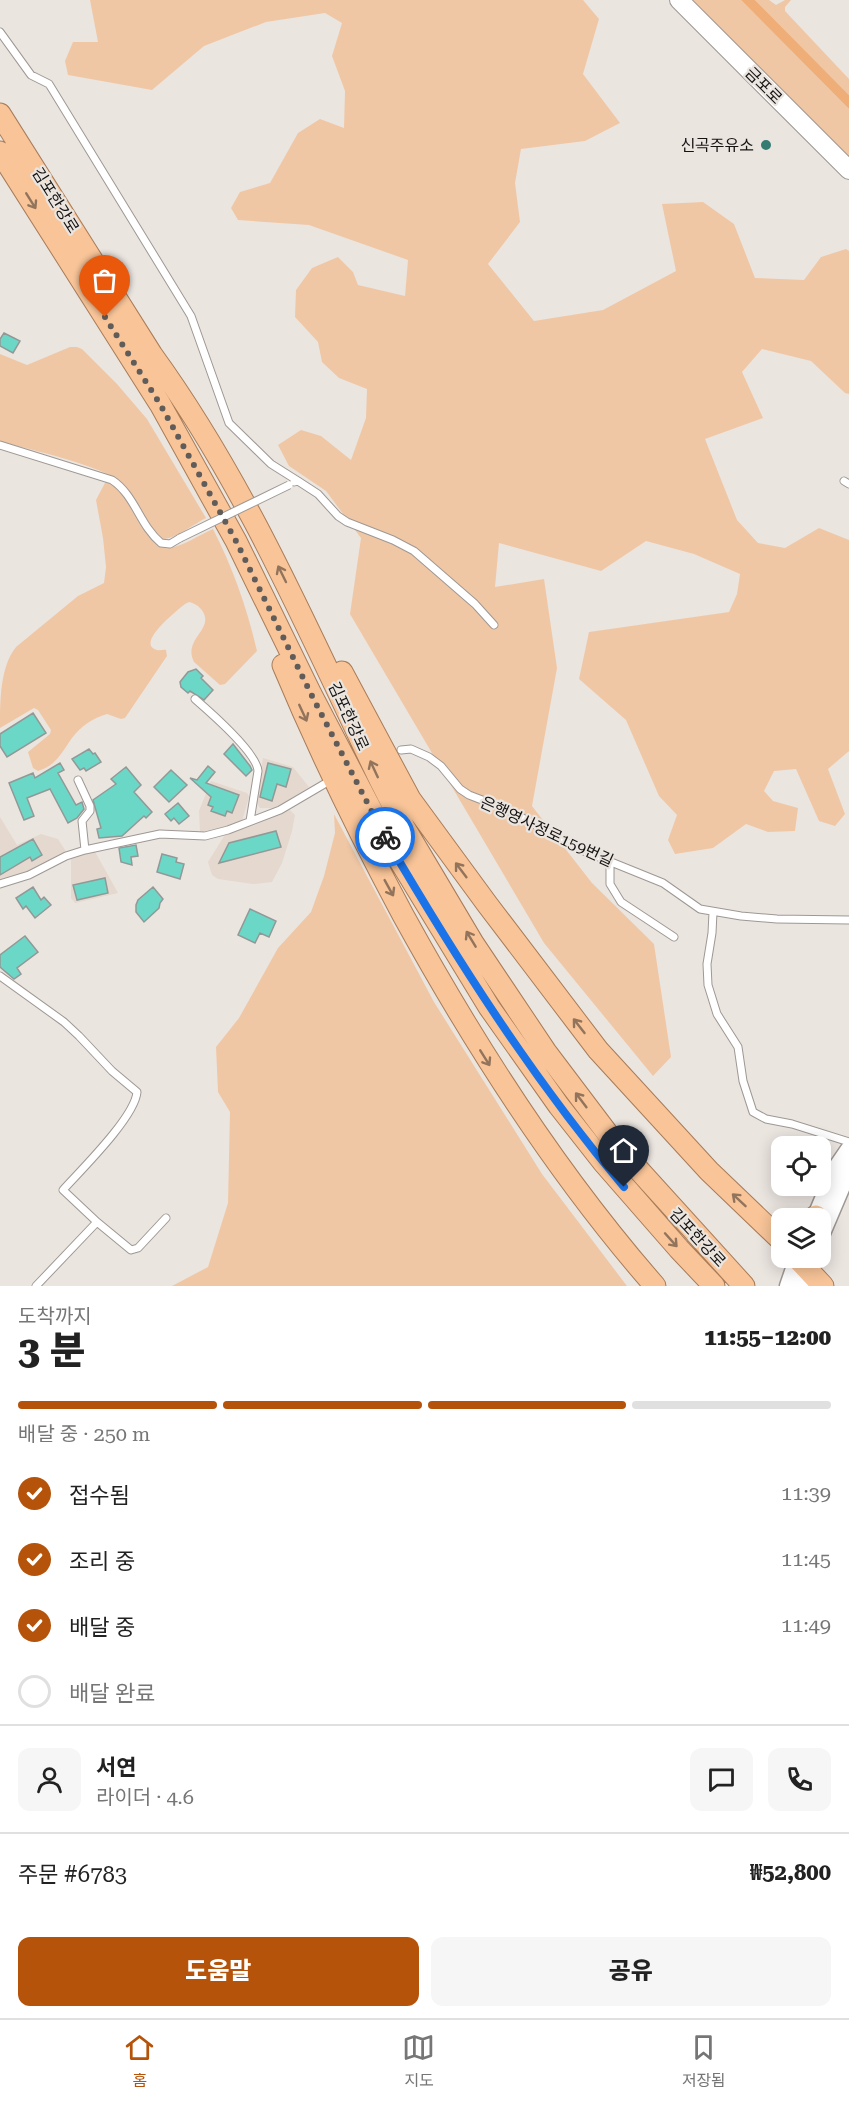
<!DOCTYPE html>
<html lang="ko">
<head>
<meta charset="utf-8">
<style>
  :root { --surface:#fff; --page:#f6f6f6; --text:#222; --muted:#767676; --line:#e0e0e0; --accent:#b45309 }
  body { margin:0; font-family:"Roboto Serif","Noto Sans KR",serif; background:var(--page); color:var(--text); height:100vh; display:flex; flex-direction:column; font-size:22px; white-space:nowrap }
  * { box-sizing:border-box; margin:0 }
  p { font-size:20px; color:var(--muted) }
  .icon { flex:none; width:33px; height:33px; fill:none; stroke:currentColor; stroke-width:2; stroke-linecap:round; stroke-linejoin:round }
  .map { position:relative; height:1286px; overflow:hidden }
  .sheet { display:flex; flex-direction:column; background:var(--surface); flex:1 }
  .sheet>* { flex:none }
  .tools { position:absolute; left:771px; top:1136px; display:grid; gap:12px }
  .tools a { display:grid; place-items:center; width:60px; height:60px; border-radius:12px; background:var(--surface); box-shadow:0 3px 15px #0003; font-size:30px }
  .pin { position:absolute; display:grid; place-items:center; width:51px; height:51px; color:#fff; margin:-62px -26px; border-radius:50% 50% 50% 0; rotate:-45deg; box-shadow:0 0 6px #0007 }
  .pin .icon { rotate:45deg }
  .courier { position:absolute; display:grid; place-items:center; width:60px; height:60px; margin:-30px; border:4px solid #1a73e8; border-radius:50%; background:#fff; color:#222; box-shadow:0 2px 8px #0007 }
  .overview em { font-style:normal; font-weight:800 }
  .overview div { display:flex; flex-direction:column-reverse }
  .overview { display:flex; align-items:center; justify-content:space-between; height:102px; padding:0 18px }
  h1 { font-size:39px; font-weight:800; line-height:45px }
  .bar { display:grid; grid-template-columns:repeat(4,1fr); gap:9px 6px; align-content:center; height:72px; padding:0 18px }
  .bar i { height:8px; border-radius:4px; background:var(--line) }
  .bar .selected { background:var(--accent) }
  .bar p { grid-column:span 4 }
  .line { display:flex; align-items:center; gap:15px; padding:0 18px; border-top:2px solid var(--line) }
  .line div { flex:1 }
  .round { display:grid; place-items:center; flex:none; width:63px; height:63px; border-radius:12px; background:var(--page) }
  ol { padding:0 18px; list-style:none }
  li { display:flex; align-items:center; gap:18px; height:66px }
  li p { margin-inline-start:auto }
  li .icon { padding:6px; border-radius:50%; background:var(--accent); color:#fff; stroke-width:4 }
  li:last-child { color:var(--muted) }
  li i { width:33px; height:33px; border:3px solid var(--line); border-radius:50% }
  .action { display:flex; gap:12px; margin-top:auto; padding:12px 18px }
  .action a { flex:1; height:69px; border-radius:12px; background:var(--accent); color:#fff; font-size:24px; font-weight:800; line-height:69px; text-align:center }
  .action a+a { background:var(--page); color:var(--text) }
  .tabs { display:flex; justify-content:space-around; align-items:center; height:84px; border-top:2px solid var(--line); background:var(--surface); font-size:16px; color:var(--muted) }
  .tabs a { display:grid; justify-items:center; gap:3px }
  .tabs .selected { color:var(--accent) }
  .map>svg:first-child { display:block }
  .built { fill:#e5d8ce }
  .green { fill:#f0c7a5 }
  .water { fill:#efae78 }
  .building { fill:#6bd8c7; stroke:#919997; stroke-width:1.5 }
  .lines { fill:none; stroke-linecap:round; stroke-linejoin:round }
  .service-casing { stroke:#9e9894; stroke-width:9 }
  .tertiary-casing { stroke:#9e9894; stroke-width:19 }
  .secondary-casing { stroke:#9e9894; stroke-width:20 }
  .trunk-casing { stroke:#a87c58; stroke-width:23 }
  .service { stroke:#fff; stroke-width:7 }
  .tertiary { stroke:#fff; stroke-width:16 }
  .secondary { stroke:#fff; stroke-width:18 }
  .trunk { stroke:#f8c498; stroke-width:21 }
  .service-bridge-casing { stroke:#9e9894; stroke-width:9; stroke-linecap:butt }
  .service-bridge { stroke:#fff; stroke-width:7 }
  .oneway { stroke:#92745c }
  .done { stroke:#605c5a; stroke-width:6; stroke-dasharray:0 10.8 }
  .route { stroke:#1a73e8; stroke-width:8 }
  .poi-dot { fill:#357b71; stroke:#ebe5e0; stroke-width:2 }
  .labels { text-anchor:middle; stroke-width:4.5; stroke-linejoin:round; paint-order:stroke }
  .street-label { font-size:16px; fill:#151312; stroke:#ebe5e0 }
  .poi-label { font-size:16px; fill:#151312; stroke:#ebe5e0; text-anchor:end }
</style>
</head>
<body>
<div class="map">
<svg width="849" height="1286" viewBox="0 0 849 1286">
  <rect width="100%" height="100%" fill="#ebe5e0"/>
  <path class="built" d="M263 758 293 767 309 787 281 805 271 808H260L256 802Z
    M211 781 247 793 249 797 242 821 221 828 200 832 199 811Z
    M290 810 295 815 292 831 282 863 272 882 253 884 218 879 212 875 208 862 226 833Z
    M0 817 17 845 41 834 58 839 67 853 32 870 0 880Z
    M94 850 118 893 75 903 71 898V856Z"/>
  <path class="green" d="M90 0H583L599 19 583 74 620 123 585 141 521 149 515 183 520 222 488 264 534 321 603 310 676 271 662 204 703 202 734 224 755 278 804 280 821 257 846 249 849 251V394L845 393 811 361 762 349 742 372 763 418 705 439 737 520 758 543 785 548 819 528 849 540V751L828 769 845 814 835 826 819 821 796 769 774 771 764 791 773 801 798 808 795 831 768 832 746 824 713 848 675 854 668 840 677 815 659 796 626 720 579 679 589 632 729 612 737 594 740 574 694 554 646 541 601 571 499 543 495 587 544 579 557 668 532 806 592 883 654 944 671 1057 653 1076 544 943 350 614 361 538 326 491 289 466 278 445 301 430 321 436 351 460 366 418 367 389 339 378 322 362 318 342 295 317 296 290 312 268 338 257 353 272 358 285 405 296 408 260 309 225 238 220 231 208 240 192 270 183 298 133 320 119 344 128 345 91 332 56 342 23 325 13 266 22 204 46 152 90 68 75 65 61 73 42H98Z
    M689 0H741L849 109V159Z
    M755 0H769L776 5 785 0H791L785 7V11L849 79V95Z
    M70 347H77L82 349 117 384 147 419 206 518C196 523 174 539 164 539 151 538 133 494 123 484 103 465 29 450 0 441V354L27 365Z
    M106 481C112 485 117 488 121 493 133 507 149 551 169 548 184 546 199 535 213 529 233 568 247 608 257 651L225 684 220 685 194 662C182 638 217 629 201 609 197 605 194 603 189 602L185 604C179 609 134 644 157 650 160 651 163 649 166 650L167 656 125 718 121 719 107 714C93 718 81 726 72 738 62 752 56 766 38 771L33 768 28 752 50 734 51 730 38 710 34 708 0 728C0 701 0 667 16 647L78 596 104 583 106 567 103 538 96 500Z
    M334 814 434 1002 542 1174 627 1286H172L208 1267 228 1203 230 1112 218 1092 216 1047 239 1018 278 948 311 912 324 876 335 833Z"/>
  <path class="water" d="M741 0H755L849 95V109Z"/>
  <path class="building" d="M4 333 20 341 13 353 0 346V339Z
    M196 669 203 676 201 678 213 690 204 700 190 691 188 693 181 687 180 682 188 672Z
    M33 713 46 733 7 757 0 746V734Z
    M233 744 250 766 252 770 246 776 224 754Z
    M89 749 93 754 95 753 101 762 86 771 84 768 80 770 72 759Z
    M60 763 64 770 58 773 76 805 82 802 84 809 77 818 68 823 50 789 27 798 34 816 24 820 9 783 33 773 35 778Z
    M268 763 291 769 286 787 277 784 272 801 260 797Z
    M208 766 215 772 206 783 239 795 232 813 227 811 225 816 211 811 213 807 208 805 211 797 190 778 197 780Z
    M126 767 141 785 134 792 152 812 146 818 144 816 122 836 99 838 97 829 101 828 93 800 116 784 111 779Z
    M171 770 187 785 169 802 154 787Z
    M178 803 189 816 179 824 174 818 171 821 165 814Z
    M276 831 281 847 219 863 229 843Z
    M33 839 42 855 32 861 30 857 0 875V857Z
    M136 845 138 856 131 857 132 865 121 862 119 848Z
    M162 854 177 858 176 862 184 864 180 879 157 872Z
    M105 878 108 893 77 900 73 885Z
    M33 887 41 900 44 897 51 905 35 918 26 906 23 909 16 898Z
    M153 887 163 899 160 903 159 908 144 922 136 912V905L138 900Z
    M250 909 276 921 269 937 260 933 255 943 238 935Z
    M25 936 38 952 17 968 21 974 14 979 0 967V955Z"/>
  <g class="lines">
    <defs>
      <path id="service" d="M0 32 31 75 49 84 191 316 229 423 271 464 298 481
        M0 445 112 480C135 495 140 526 161 543L170 544 180 538
        M844 481 849 484
        M294 482 298 481 318 494 338 516 347 522 393 540 414 551 475 604 494 625
        M195 699C210 712 257 753 258 771L250 821
        M401 750 411 749 429 757 441 766 460 789 469 795 508 810 579 849 663 883 700 909 741 916 777 919 849 920
        M78 780 90 806V811L82 821 85 850
        M610 862V884L621 902 674 937
        M0 884 29 875 66 856 85 850 160 834 205 836 228 830 280 810 326 783
        M713 912 712 933 707 964 708 985 717 1014 738 1047 743 1081 753 1112 766 1119 792 1124 849 1142
        M0 976 64 1022 79 1036 112 1071 137 1092C135 1117 81 1170 63 1190L97 1222 36 1286
        M97 1222 131 1250 138 1248 166 1218"/>
      <path id="tertiary" d="M815 1218 836 1168 849 1149
        M820 1238 848 1172 849 1165
        M788 1286 798 1257
        M802 1286 813 1257"/>
      <path id="secondary" d="M679 0 849 170"/>
      <path id="trunk" d="M0 114 152 355C247 486 310 635 380 780L404 827 473 943 546 1052 617 1146 744 1286
        M0 152 160 404 236 541 311 694 386 838 489 1007 559 1106 603 1162 679 1249 714 1286
        M283 665C319 751 359 833 403 915 475 1046 556 1173 655 1286
        M342 672 410 799 487 904 598 1050 709 1171 782 1241
        M813 1218 816 1216
        M796 1257 823 1286"/>
    </defs>
    <use href="#service" class="service-casing"/>
    <use href="#tertiary" class="tertiary-casing"/>
    <use href="#secondary" class="secondary-casing"/>
    <use href="#trunk" class="trunk-casing"/>
    <use href="#service" class="service"/>
    <use href="#tertiary" class="tertiary"/>
    <use href="#secondary" class="secondary"/>
    <use href="#trunk" class="trunk"/>
    <defs>
      <path id="service-bridge" d="M180 538 289 485"/>
    </defs>
    <use href="#service-bridge" class="service-bridge-casing"/>
    <use href="#service-bridge" class="service-bridge"/>
  </g>
  <defs><path id="oneway-shaft" d="M-6 0H5M1.5-3L5.5 0L1.5 3" fill="none" stroke-width="1.6" stroke-linecap="round" stroke-linejoin="round" transform="scale(1.5)"/></defs>
  <g class="oneway">
    <use href="#oneway-shaft" transform="translate(31 201) rotate(58)"/>
    <use href="#oneway-shaft" transform="translate(282 574) rotate(-116)"/>
    <use href="#oneway-shaft" transform="translate(303 713) rotate(65)"/>
    <use href="#oneway-shaft" transform="translate(374 769) rotate(-115)"/>
    <use href="#oneway-shaft" transform="translate(461 870) rotate(-127)"/>
    <use href="#oneway-shaft" transform="translate(389 888) rotate(61)"/>
    <use href="#oneway-shaft" transform="translate(471 939) rotate(-121)"/>
    <use href="#oneway-shaft" transform="translate(579 1026) rotate(-128)"/>
    <use href="#oneway-shaft" transform="translate(485 1058) rotate(58)"/>
    <use href="#oneway-shaft" transform="translate(581 1100) rotate(-127)"/>
    <use href="#oneway-shaft" transform="translate(739 1200) rotate(-137)"/>
    <use href="#oneway-shaft" transform="translate(671 1240) rotate(48)"/>
  </g>
  <g class="lines">
    <path class="done" d="M105 317 160 404 236 541 311 694 385 837"/>
    <path class="route" d="M385 837C457 960 532 1078 624 1187"/>
  </g>
  <circle class="poi-dot" cx="766" cy="145" r="6"/>
  <g class="labels">
    <g class="street-label">
      <text transform="translate(764 85) rotate(45)" y="6">금포로</text>
      <text transform="translate(56 200) rotate(58)" y="6">김포한강로</text>
      <text transform="translate(349 716) rotate(65)" y="6">김포한강로</text>
      <text transform="translate(547 831) rotate(25)" y="6">은행영사정로159번길</text>
      <text transform="translate(698 1237) rotate(47)" y="6">김포한강로</text>
    </g>
    <g class="poi-label">
      <text x="754" y="151">신곡주유소</text>
    </g>
  </g>
</svg>
<div class="tools">
<a><svg class="icon" aria-label="locate" viewBox="0 0 24 24"><circle cx="12" cy="12" r="6"/><path d="M12 2v4M12 18v4M2 12h4M18 12h4"/></svg></a>
<a><svg class="icon" aria-label="layers" viewBox="0 0 24 24"><path d="M12 4l9 5-9 5-9-5zM3 14l9 5 9-5"/></svg></a>
</div>
<div class="pin" style="left:105px;top:317px;background:#ea580c"><svg class="icon" aria-label="bag" viewBox="0 0 24 24"><path d="M5 8h14l-1 12H6zM9 8a3 3 0 0 1 6 0"/></svg></div>
<div class="pin" style="left:624px;top:1187px;background:#1f2937"><svg class="icon" aria-label="home" viewBox="0 0 24 24"><path d="M3 11l9-7 9 7M6 9v11h12V9"/></svg></div>
<div class="courier" style="left:385px;top:837px"><svg class="icon" aria-label="bike" viewBox="0 0 24 24"><circle cx="6" cy="16" r="4"/><circle cx="18" cy="16" r="4"/><path d="M6 16l4-8h5l3 8M10 8l3 8H6M13 5h3"/></svg></div>
</div>
<section class="sheet">
<div class="overview"><div><h1>3 분</h1><p>도착까지</p></div><em>11:55–12:00</em></div>
<div class="bar"><i class="selected"></i><i class="selected"></i><i class="selected"></i><i></i><p>배달 중 · 250 m</p></div>
<ol>
<li><svg class="icon" aria-label="check" viewBox="0 0 24 24"><path d="M5 12l5 5 9-10"/></svg>접수됨<p>11:39</p></li>
<li><svg class="icon" aria-label="check" viewBox="0 0 24 24"><path d="M5 12l5 5 9-10"/></svg>조리 중<p>11:45</p></li>
<li><svg class="icon" aria-label="check" viewBox="0 0 24 24"><path d="M5 12l5 5 9-10"/></svg>배달 중<p>11:49</p></li>
<li><i></i>배달 완료</li>
</ol>
<div class="line" style="height:108px"><a class="round"><svg class="icon" aria-label="person" viewBox="0 0 24 24"><circle cx="12" cy="8" r="4"/><path d="M4 21q1-7 8-7t8 7"/></svg></a><div><b>서연</b><p>라이더 · 4.6</p></div><a class="round"><svg class="icon" aria-label="chat" viewBox="0 0 24 24"><path d="M4 5h16v11H9l-5 4z"/></svg></a><a class="round"><svg class="icon" aria-label="phone" viewBox="0 0 24 24"><path d="M5 4h4l2 5-3 2q2 4 5 5l2-3 5 2v4C11 20 4 13 5 4z"/></svg></a></div>
<div class="line" style="height:78px"><div>주문 #6783</div><b>₩52,800</b></div>
<div class="action"><a>도움말</a><a>공유</a></div>
</section>
<nav class="tabs">
<a class="selected"><svg class="icon" aria-label="home" viewBox="0 0 24 24"><path d="M3 11l9-7 9 7M6 9v11h12V9"/></svg>홈</a>
<a><svg class="icon" aria-label="map" viewBox="0 0 24 24"><path d="M3 6l6-2 6 2 6-2v14l-6 2-6-2-6 2zM9 4v14M15 6v14"/></svg>지도</a>
<a><svg class="icon" aria-label="saved" viewBox="0 0 24 24"><path d="M7 4h10v16l-5-4-5 4z"/></svg>저장됨</a>
</nav>
</body>
</html>
